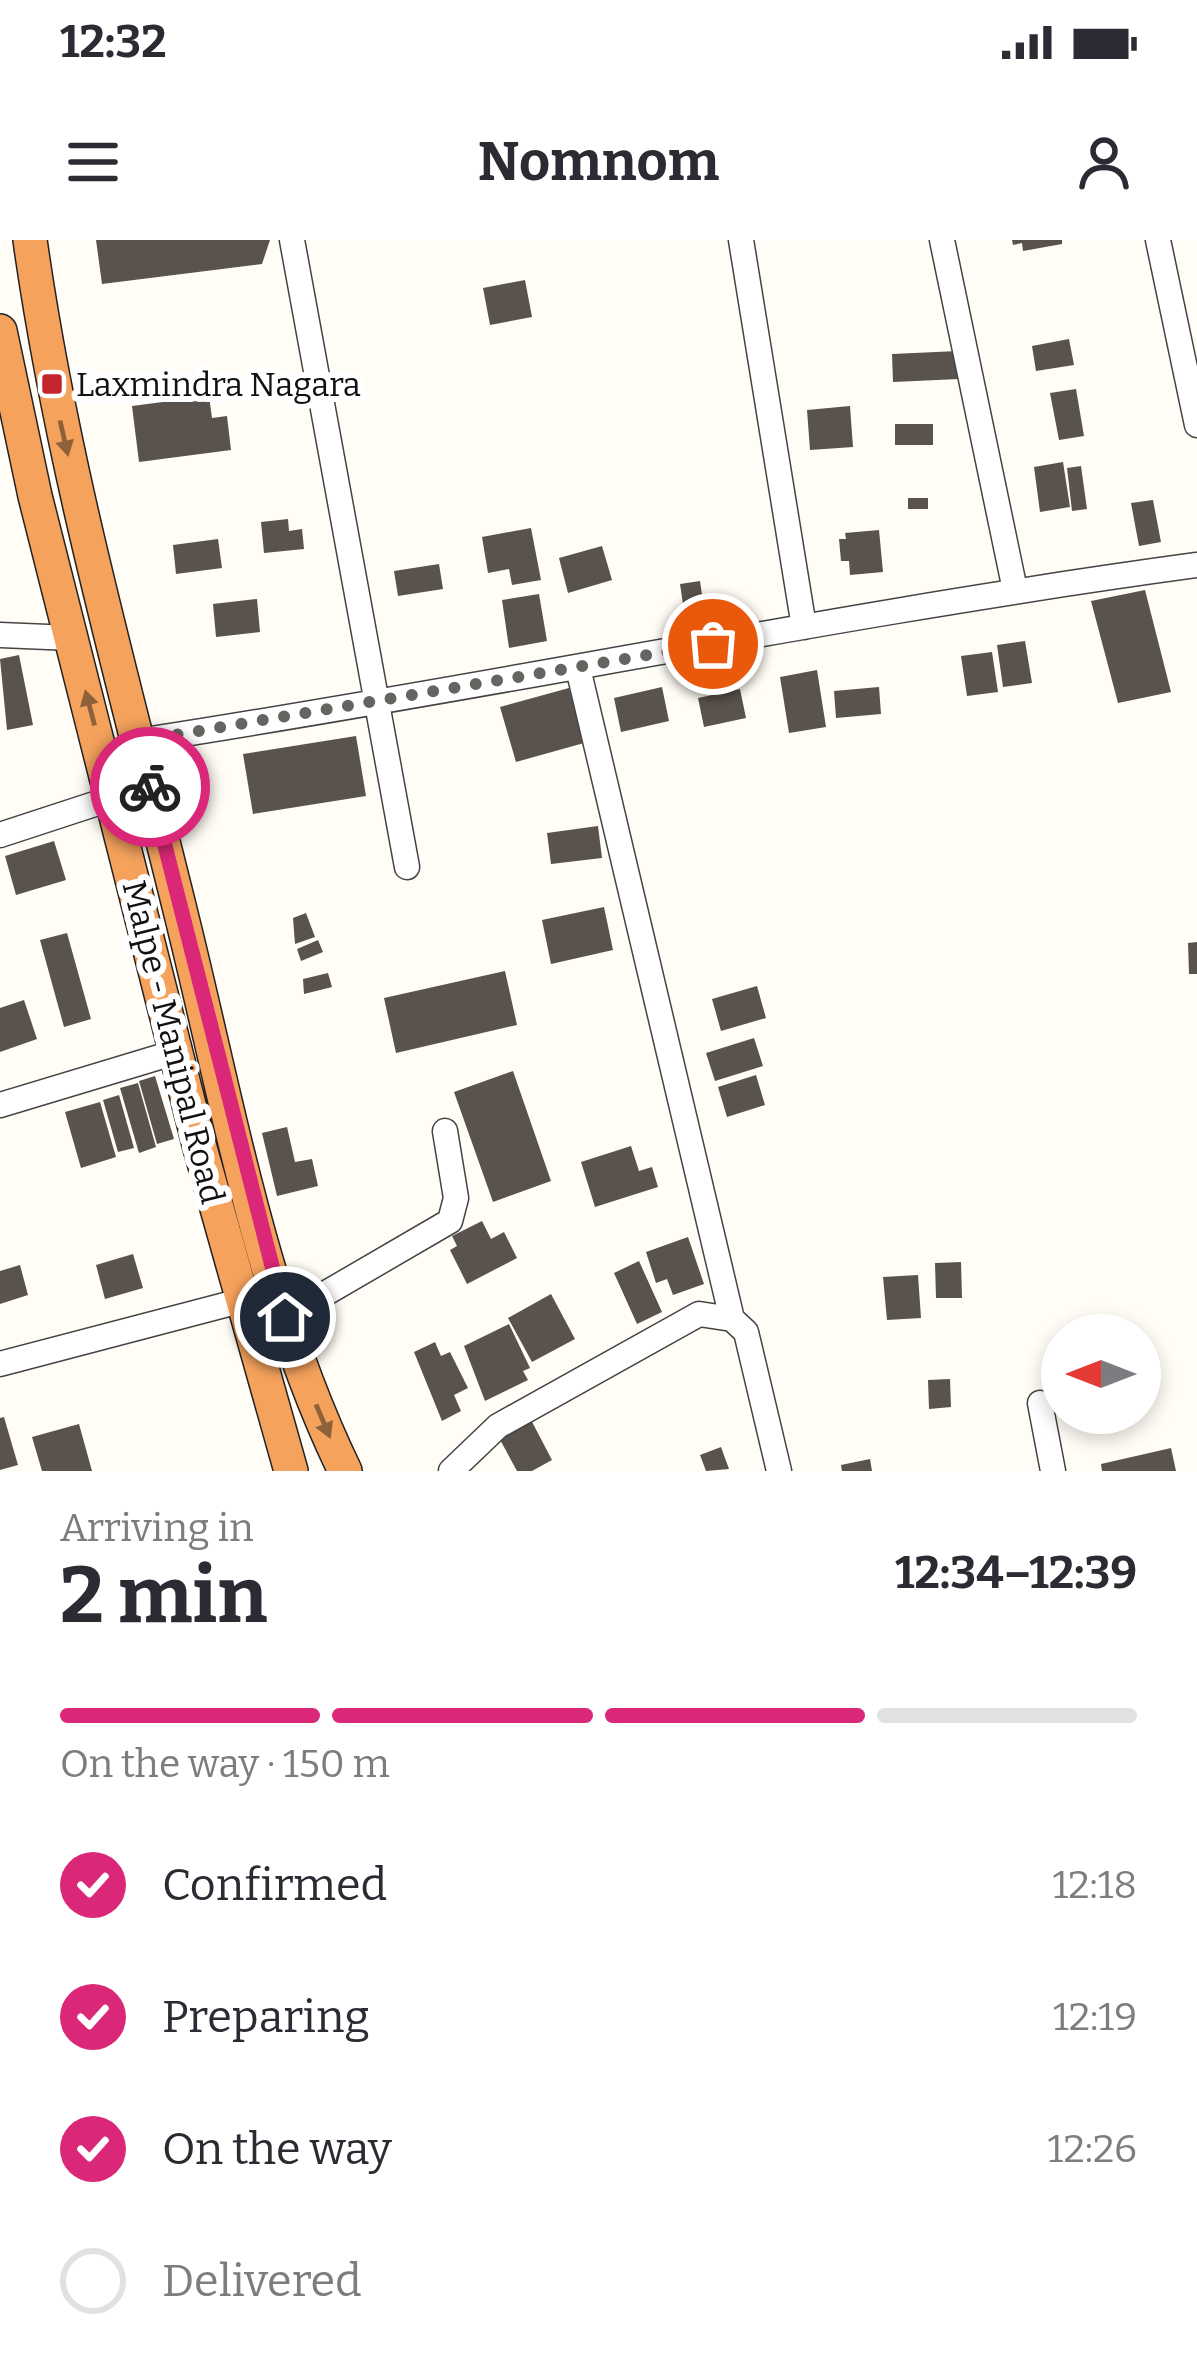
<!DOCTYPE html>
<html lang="en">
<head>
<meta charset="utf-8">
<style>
  :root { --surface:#fff; --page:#f7f7f7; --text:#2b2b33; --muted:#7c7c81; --line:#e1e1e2; --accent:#db2777 }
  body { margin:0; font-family:Bitter,serif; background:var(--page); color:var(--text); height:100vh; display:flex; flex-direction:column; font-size:45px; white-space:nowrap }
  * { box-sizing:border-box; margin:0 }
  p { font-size:39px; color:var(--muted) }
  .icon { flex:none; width:66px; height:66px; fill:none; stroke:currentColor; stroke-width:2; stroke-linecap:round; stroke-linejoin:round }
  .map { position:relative; height:1231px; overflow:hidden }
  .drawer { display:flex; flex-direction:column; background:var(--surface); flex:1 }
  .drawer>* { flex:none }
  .needle { width:78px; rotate:270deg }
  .tools { position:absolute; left:1041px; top:1074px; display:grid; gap:24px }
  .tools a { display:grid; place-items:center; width:120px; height:120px; border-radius:50%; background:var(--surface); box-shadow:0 6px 18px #0003; font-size:60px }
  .pin { position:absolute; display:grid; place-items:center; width:102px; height:102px; color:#fff; margin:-51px; border:6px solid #fff; border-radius:50%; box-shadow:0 3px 12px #0007 }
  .courier { position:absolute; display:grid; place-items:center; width:120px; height:120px; margin:-60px; border:9px solid #db2777; border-radius:50%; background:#fff; color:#222; box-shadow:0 3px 15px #0007 }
  .overview em { font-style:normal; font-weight:700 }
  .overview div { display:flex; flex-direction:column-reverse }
  .overview { display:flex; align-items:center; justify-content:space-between; height:204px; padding:0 60px }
  h1 { font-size:78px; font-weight:700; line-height:90px }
  .bar { display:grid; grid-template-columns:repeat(4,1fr); gap:18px 12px; align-content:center; height:144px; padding:0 60px }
  .bar i { height:15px; border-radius:9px; background:var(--line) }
  .bar .active { background:var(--accent) }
  .bar p { grid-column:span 4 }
  ol { padding:0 60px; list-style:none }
  li { display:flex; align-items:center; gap:36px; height:132px }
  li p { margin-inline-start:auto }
  li .icon { padding:12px; border-radius:50%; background:var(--accent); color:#fff; stroke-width:4 }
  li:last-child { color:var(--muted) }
  li i { width:66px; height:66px; border:6px solid var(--line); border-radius:50% }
  .status { display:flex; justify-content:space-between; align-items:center; height:84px; padding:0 60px; background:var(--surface); direction:ltr }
  .status svg { height:33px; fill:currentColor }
  header { display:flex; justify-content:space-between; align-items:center; height:156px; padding:0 60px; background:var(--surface); font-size:54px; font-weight:700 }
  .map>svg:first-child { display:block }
  .building { fill:#5a524d }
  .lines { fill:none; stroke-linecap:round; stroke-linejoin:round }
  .minor-casing { stroke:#444; stroke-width:27 }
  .highway-casing { stroke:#222; stroke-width:36 }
  .minor { stroke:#fff; stroke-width:24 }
  .highway { stroke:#f5a25d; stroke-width:33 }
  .oneway { fill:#8e613b }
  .done { stroke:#646461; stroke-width:12; stroke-dasharray:0 21.6 }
  .route { stroke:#db2777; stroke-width:15 }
  .poi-dot { fill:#c4262e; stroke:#fff; stroke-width:4.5 }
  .labels { text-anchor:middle; stroke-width:12; stroke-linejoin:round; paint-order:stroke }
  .poi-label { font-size:33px; fill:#111; stroke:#fff; text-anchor:start }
  .street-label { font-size:33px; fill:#111; stroke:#fff }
</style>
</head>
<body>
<div class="status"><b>12:32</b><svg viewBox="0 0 49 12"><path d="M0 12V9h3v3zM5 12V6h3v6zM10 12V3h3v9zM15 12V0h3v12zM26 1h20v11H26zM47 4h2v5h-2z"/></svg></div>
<header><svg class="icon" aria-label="menu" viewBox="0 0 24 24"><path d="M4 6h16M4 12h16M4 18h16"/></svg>Nomnom<svg class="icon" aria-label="person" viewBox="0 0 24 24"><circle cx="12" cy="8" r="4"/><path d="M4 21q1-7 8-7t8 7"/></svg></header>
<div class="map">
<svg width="1197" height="1231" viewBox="0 0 1197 1231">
  <rect width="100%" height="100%" fill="#fffdf5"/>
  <path class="building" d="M96 0H270L262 24 102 44Z
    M1012 0H1062V4L1023 11 1022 3 1013 5Z
    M525 40 532 77 490 85 483 48Z
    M1069 99 1074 125 1036 131 1032 106Z
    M958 111 959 139 893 142 892 114Z
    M1076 149 1084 196 1059 200 1050 153Z
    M209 156 212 178 227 176 231 210 139 222 132 166Z
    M850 166 853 207 810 210 807 170Z
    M895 184H933V205H895Z
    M1063 222 1070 267 1040 272 1034 227Z
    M1081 226 1087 269 1072 271 1067 228Z
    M908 258H928V269H908Z
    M1153 260 1161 302 1139 306 1131 263Z
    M288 279 289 291 302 289 304 309 264 313 261 282Z
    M531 288 541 340 512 345 509 329 488 333 482 297Z
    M879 290 883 332 850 335 849 321H841L839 299H846L845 293Z
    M218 299 222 328 176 334 173 305Z
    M602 306 612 340 568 353 559 318Z
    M439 324 443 349 398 356 394 331Z
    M700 341 705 375 685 378 680 344Z
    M1145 350 1171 452 1118 463 1091 361Z
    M539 354 547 401 509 408 502 360Z
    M257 359 260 392 216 397 213 364Z
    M1025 401 1032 443 1003 447 997 405Z
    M992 412 998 452 967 456 961 416Z
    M19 415 33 485 7 490 0 419Z
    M817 430 826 487 789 493 780 437Z
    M662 447 669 481 621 492 614 458Z
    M879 447 881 474 836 478 834 451Z
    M569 448 584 503 516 522 500 467Z
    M740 449 746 478 704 487 698 458Z
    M356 496 366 556 253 574 243 514Z
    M598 586 602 618 551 624 547 593Z
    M54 601 66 640 16 655 5 616Z
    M604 667 613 710 551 724 542 680Z
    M306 673 315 697 295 704 293 678Z
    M67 693 91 779 64 787 40 700Z
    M318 700 323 712 301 721 297 709Z
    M1197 702V734H1189L1188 703Z
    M505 731 517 785 396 813 384 758Z
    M328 733 332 747 304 754 303 739Z
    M757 746 766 778 721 791 712 759Z
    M24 760 37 799 0 812V768Z
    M754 798 763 826 715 841 706 813Z
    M513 831 551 941 493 962 454 852Z
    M756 835 765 865 727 877 718 847Z
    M155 836 174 899 157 904 139 841Z
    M138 843 156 907 139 913 120 848Z
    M119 855 134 908 118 912 103 860Z
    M100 862 116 917 81 928 65 872Z
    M287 887 295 922 312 919 318 946 277 956 262 893Z
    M631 906 639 931 652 927 658 947 595 967 581 922Z
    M482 981 491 999 504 992 517 1018 467 1044 450 1010 457 1006 452 996Z
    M688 997 704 1044 673 1055 667 1039 656 1043 646 1012Z
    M133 1014 143 1048 105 1059 96 1025Z
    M639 1021 662 1072 637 1084 614 1033Z
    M961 1022 962 1058H936L935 1023Z
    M20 1025 28 1055 0 1064V1031Z
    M918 1035 921 1078 887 1080 883 1037Z
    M551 1054 575 1099 532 1122 508 1078Z
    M509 1084 530 1128 523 1131 528 1140 485 1161 464 1106Z
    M435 1102 441 1116 450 1112 468 1148 454 1155 461 1171 442 1181 414 1112Z
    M950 1139 951 1167 929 1169 928 1140Z
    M4 1177 18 1225 0 1230V1178Z
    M530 1178 552 1220 532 1231H517L498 1196Z
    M79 1184 92 1231H42L32 1197Z
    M721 1207 729 1229 706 1231 700 1215Z
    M1171 1208 1176 1231H1102L1101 1224Z
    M870 1219 872 1231H842L841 1225Z"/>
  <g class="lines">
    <defs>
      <path id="minor" d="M292 0 407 627
        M741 0 804 387
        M942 0 1015 350
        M1158 0 1197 185
        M0 395 72 398
        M578 428 732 1079
        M139 501C492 447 842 373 1197 325
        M0 595 113 558
        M0 865 176 812
        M285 1077 450 981 456 958 445 891
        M0 1124 240 1061
        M1040 1163 1053 1231
        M451 1231 498 1186 699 1074 732 1079 746 1092 779 1231"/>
      <path id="highway" d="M30 0C62 228 126 450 181 674 227 859 261 1058 345 1231
        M0 91 35 256 200 908 291 1231"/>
    </defs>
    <use href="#minor" class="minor-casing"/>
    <use href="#highway" class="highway-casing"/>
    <use href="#minor" class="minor"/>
    <use href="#highway" class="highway"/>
  </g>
  <defs><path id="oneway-solid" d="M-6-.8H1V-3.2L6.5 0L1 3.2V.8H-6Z" transform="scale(3)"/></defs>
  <g class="oneway">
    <use href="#oneway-solid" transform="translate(64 198) rotate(77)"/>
    <use href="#oneway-solid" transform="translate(90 468) rotate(-105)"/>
    <use href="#oneway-solid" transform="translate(323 1181) rotate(67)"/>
  </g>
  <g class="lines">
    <path class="done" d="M150 547 139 501 713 404"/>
    <path class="route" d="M150 547 285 1077"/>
  </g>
  <rect class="poi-dot" x="40" y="132" width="24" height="24" rx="6"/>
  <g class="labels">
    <g class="poi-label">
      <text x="76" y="156">Laxmindra Nagara</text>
    </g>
    <g class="street-label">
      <text transform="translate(174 802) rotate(76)" y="12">Malpe - Manipal Road</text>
    </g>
  </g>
</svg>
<div class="tools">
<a><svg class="needle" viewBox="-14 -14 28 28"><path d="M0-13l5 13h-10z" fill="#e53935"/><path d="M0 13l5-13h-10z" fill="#7c7c81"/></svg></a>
</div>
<div class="pin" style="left:713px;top:404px;background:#ea580c"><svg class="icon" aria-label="bag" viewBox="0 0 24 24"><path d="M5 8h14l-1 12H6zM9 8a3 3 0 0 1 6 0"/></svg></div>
<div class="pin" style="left:285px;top:1077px;background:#1f2937"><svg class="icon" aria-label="home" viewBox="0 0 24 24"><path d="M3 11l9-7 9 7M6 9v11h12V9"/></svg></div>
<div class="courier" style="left:150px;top:547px"><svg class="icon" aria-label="bike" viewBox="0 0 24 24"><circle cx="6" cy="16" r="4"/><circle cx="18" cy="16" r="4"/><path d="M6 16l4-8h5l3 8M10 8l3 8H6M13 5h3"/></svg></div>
</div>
<section class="drawer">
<div class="overview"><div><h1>2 min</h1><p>Arriving in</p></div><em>12:34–12:39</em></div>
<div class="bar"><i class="active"></i><i class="active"></i><i class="active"></i><i></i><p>On the way · 150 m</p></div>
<ol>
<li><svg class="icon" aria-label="check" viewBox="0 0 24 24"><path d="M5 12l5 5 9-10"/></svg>Confirmed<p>12:18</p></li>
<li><svg class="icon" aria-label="check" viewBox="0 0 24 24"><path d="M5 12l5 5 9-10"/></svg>Preparing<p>12:19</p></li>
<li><svg class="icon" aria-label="check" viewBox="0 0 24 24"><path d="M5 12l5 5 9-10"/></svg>On the way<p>12:26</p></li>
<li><i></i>Delivered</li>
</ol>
</section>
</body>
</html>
